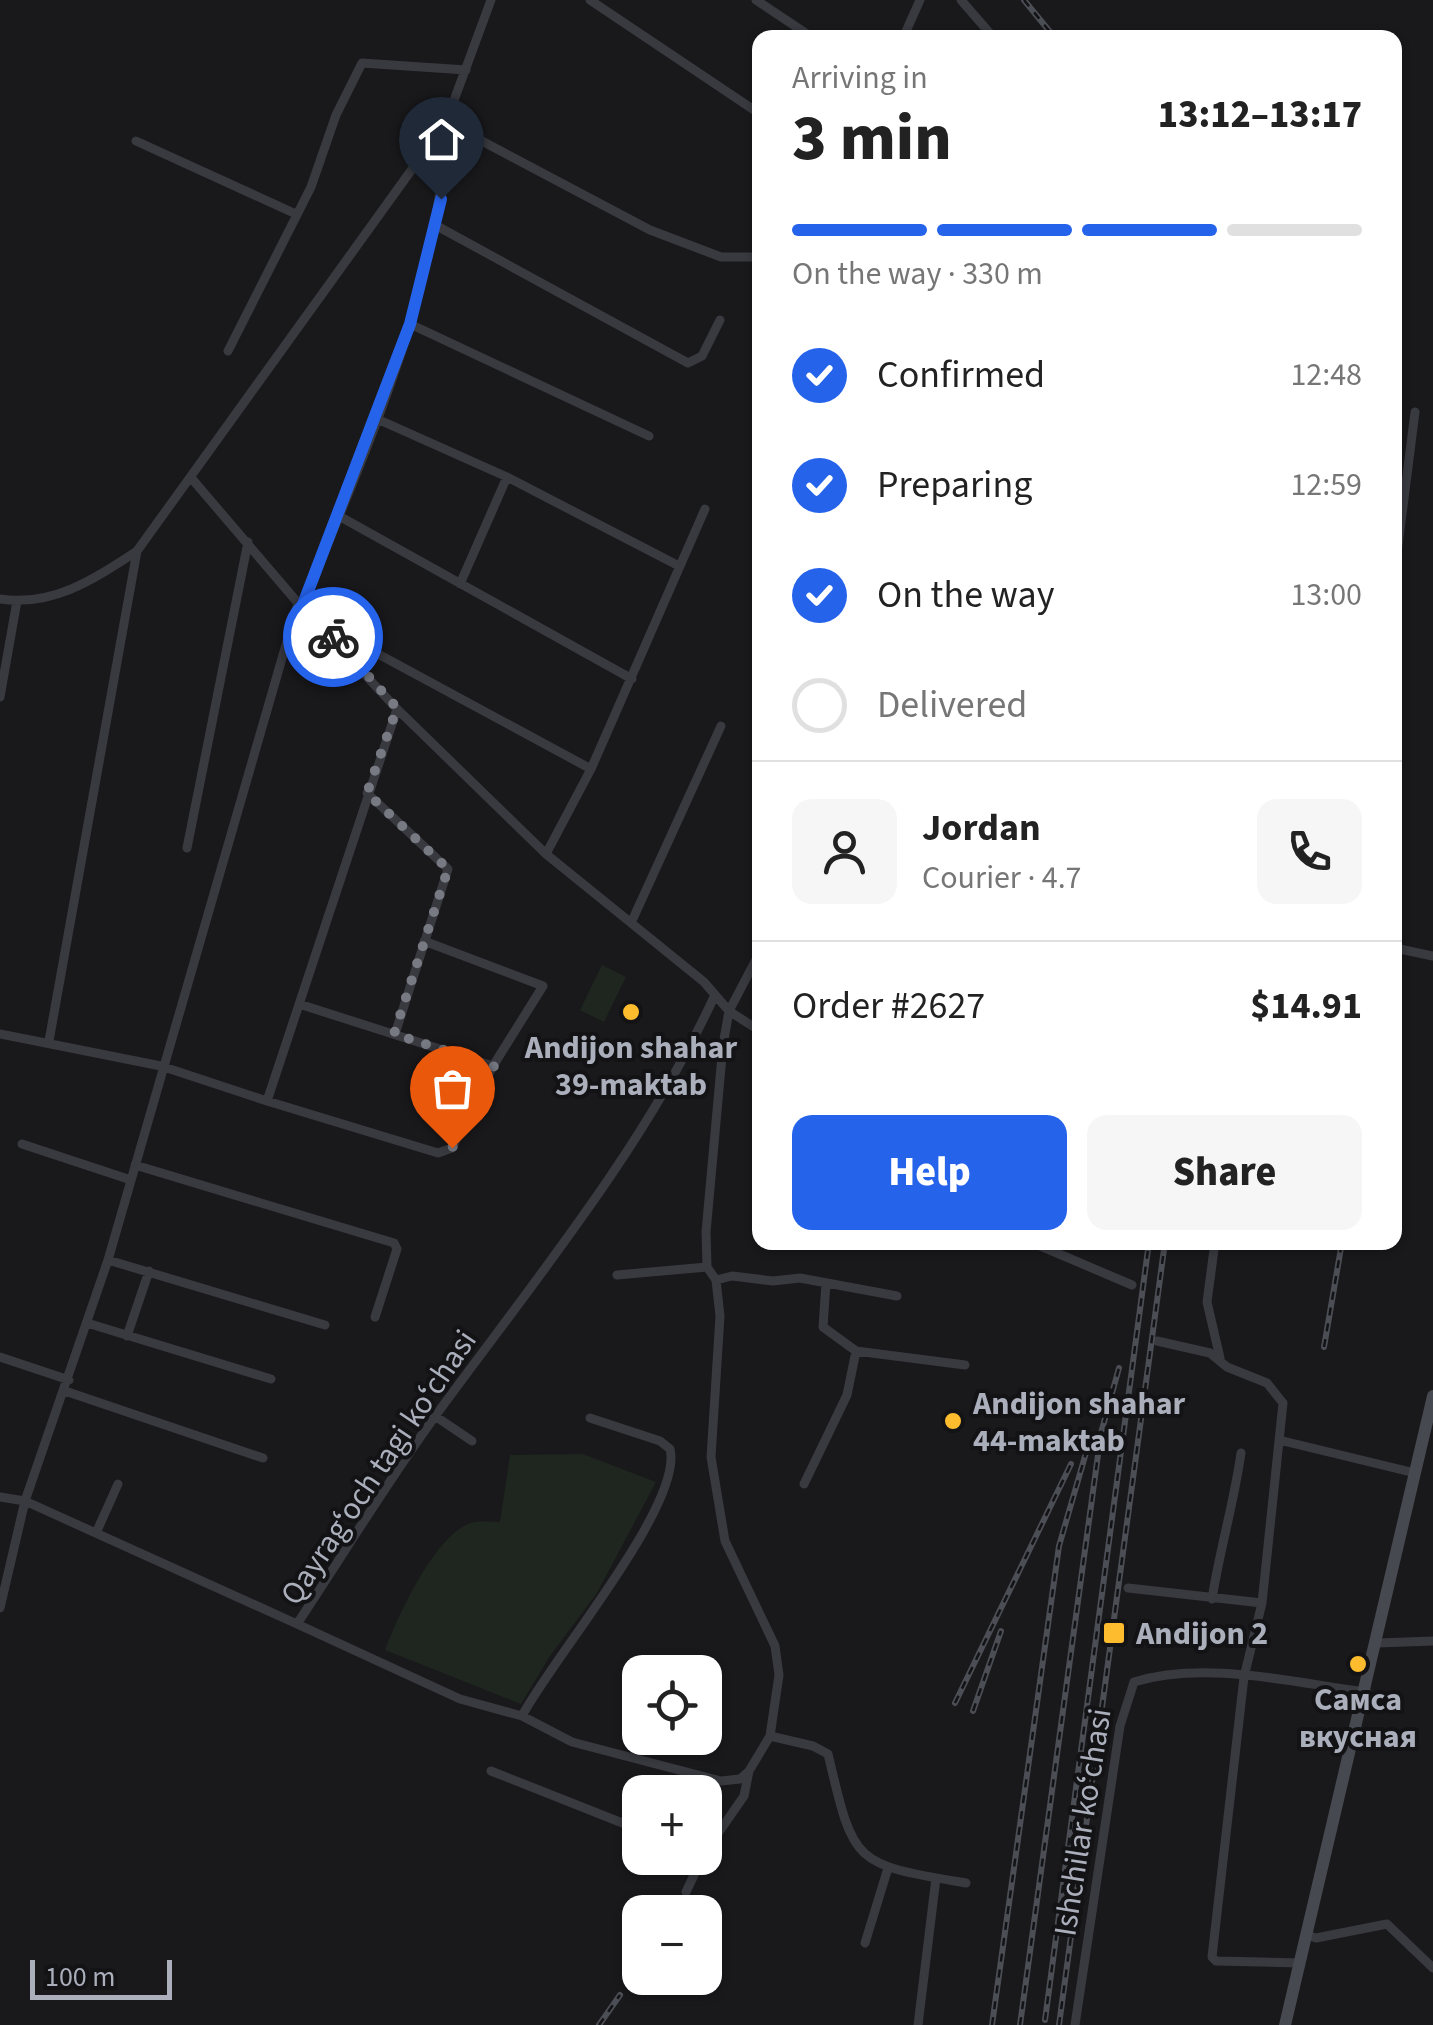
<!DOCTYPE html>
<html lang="en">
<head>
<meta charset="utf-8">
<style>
  :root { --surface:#fff; --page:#f6f6f6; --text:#222; --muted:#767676; --line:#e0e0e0; --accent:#2563eb }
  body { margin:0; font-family:"Source Sans 3",sans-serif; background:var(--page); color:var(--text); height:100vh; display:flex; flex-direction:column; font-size:38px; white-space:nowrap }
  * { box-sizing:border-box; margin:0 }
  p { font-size:32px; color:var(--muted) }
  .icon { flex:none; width:55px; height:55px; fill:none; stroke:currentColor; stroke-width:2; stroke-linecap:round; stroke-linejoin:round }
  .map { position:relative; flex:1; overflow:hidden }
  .side { position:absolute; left:752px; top:30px; width:650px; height:1220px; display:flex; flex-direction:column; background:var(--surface); border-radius:20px; box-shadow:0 2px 8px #0004 }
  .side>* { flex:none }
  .buttons { position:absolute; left:622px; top:1655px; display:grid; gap:20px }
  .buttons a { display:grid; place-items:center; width:100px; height:100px; border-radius:20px; background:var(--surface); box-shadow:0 2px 8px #0004; font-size:50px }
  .scale { position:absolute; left:30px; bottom:25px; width:142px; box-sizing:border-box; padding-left:10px; border:5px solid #aaafbb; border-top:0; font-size:28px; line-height:35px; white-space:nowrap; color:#aaafbb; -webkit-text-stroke:8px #131316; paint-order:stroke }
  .pin { position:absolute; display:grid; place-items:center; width:85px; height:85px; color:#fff; margin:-102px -42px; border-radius:50% 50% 50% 0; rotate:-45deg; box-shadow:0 0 10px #0007 }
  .pin .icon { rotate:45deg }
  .courier { position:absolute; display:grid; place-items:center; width:100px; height:100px; margin:-50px; border:8px solid #2563eb; border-radius:50%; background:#fff; color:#222; box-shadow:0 2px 12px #0007 }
  .head em { font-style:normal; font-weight:800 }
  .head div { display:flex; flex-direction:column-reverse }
  .head { display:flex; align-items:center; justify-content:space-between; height:170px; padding:0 40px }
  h1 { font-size:65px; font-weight:800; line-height:75px }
  .bar { display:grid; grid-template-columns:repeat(4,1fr); gap:15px 10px; align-content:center; height:120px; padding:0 40px }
  .bar i { height:12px; border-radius:8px; background:var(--line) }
  .bar .on { background:var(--accent) }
  .bar p { grid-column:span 4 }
  .line { display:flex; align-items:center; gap:25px; padding:0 40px; border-top:2px solid var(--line) }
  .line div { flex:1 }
  .round { display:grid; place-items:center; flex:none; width:105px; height:105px; border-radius:20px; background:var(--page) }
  ol { padding:0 40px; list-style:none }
  li { display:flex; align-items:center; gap:30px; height:110px }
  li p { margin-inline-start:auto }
  li .icon { padding:10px; border-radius:50%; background:var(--accent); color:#fff; stroke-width:4 }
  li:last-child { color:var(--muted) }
  li i { width:55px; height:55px; border:5px solid var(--line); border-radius:50% }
  .cta { display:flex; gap:20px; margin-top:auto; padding:20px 40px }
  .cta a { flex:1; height:115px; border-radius:20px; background:var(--accent); color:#fff; font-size:40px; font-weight:800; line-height:115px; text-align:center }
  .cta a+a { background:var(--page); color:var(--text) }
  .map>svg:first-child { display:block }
  .green { fill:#1e261f }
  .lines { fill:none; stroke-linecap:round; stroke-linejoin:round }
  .minor { stroke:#393a40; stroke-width:9 }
  .secondary { stroke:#474950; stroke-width:12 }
  .rail-casing { stroke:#4c4e55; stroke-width:6 }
  .rail { stroke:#131316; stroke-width:2.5; stroke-dasharray:8; stroke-linecap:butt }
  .done { stroke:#777a83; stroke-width:10; stroke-dasharray:0 18 }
  .route { stroke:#2563eb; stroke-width:12 }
  .poi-dot { fill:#fdbc2e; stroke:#131316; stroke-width:4 }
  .labels { text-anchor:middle; stroke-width:8; stroke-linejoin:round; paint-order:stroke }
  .poi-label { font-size:32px; font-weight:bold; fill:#aaafbb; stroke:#131316 }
  .street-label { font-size:32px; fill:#aaafbb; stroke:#131316 }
</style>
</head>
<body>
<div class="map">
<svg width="1433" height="2025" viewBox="0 0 1433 2025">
  <rect width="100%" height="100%" fill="#19181b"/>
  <path class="green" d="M602 965 626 977 604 1022 580 1010Z
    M583 1454 656 1482 597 1593 550 1656 521 1704 385 1650C398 1616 433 1539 468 1524 476 1520 491 1522 500 1522L510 1455Z"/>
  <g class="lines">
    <path class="minor" d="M590 0 760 114
      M756 0 813 38
      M961 0 994 38
      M903 38 920 0
      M136 141 296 214
      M437 226 688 363 702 356 720 320
      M410 324 649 436
      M228 351 311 187 336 115 362 63 466 70
      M375 418 507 477 679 566
      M193 480 298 603 397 709 546 854 704 982 729 1011 760 1031
      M339 516 632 679
      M1395 569 1415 412
      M460 584 507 477
      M0 599C53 607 94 579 137 551L446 122 491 0
      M302 607C364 452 441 291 446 122L650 230 721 257H760
      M330 628 591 769
      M0 697 17 601
      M367 793 448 869 395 1034
      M187 848 248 542
      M546 854 591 769 705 509
      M631 923 721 726
      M1395 948 1433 956
      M714 997C644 1148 534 1281 436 1415 387 1482 343 1555 297 1624L460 1699 522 1716 572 1742 721 1781 740 1779 749 1771 770 1736 779 1675 775 1646 725 1541 711 1457 720 1316 716 1280 707 1267 706 1232 723 1045 729 1011 760 952
      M299 1004 493 1066
      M0 1034 161 1066 267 1101 397 709
      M49 1041 137 551
      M267 1101 438 1153 452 1148 493 1066 543 986 424 941
      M22 1144 131 1180
      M135 1165 394 1243 397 1249 375 1317
      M1031 1242 1132 1285
      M1215 1242 1207 1302 1220 1358
      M108 1260 325 1325
      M617 1275 707 1267
      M716 1280 732 1276 773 1281 800 1278 897 1296
      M826 1283 823 1327 856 1351 965 1365
      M87 1323 271 1379
      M127 1336 149 1271
      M0 1357 69 1380
      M65 1391 263 1458
      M435 1416 472 1441
      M1279 1440 1415 1473
      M804 1484 847 1395 856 1351
      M0 1497 25 1501 297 1624
      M96 1533 118 1484
      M1128 1588 1262 1603 1283 1403 1267 1383 1227 1367 1210 1353 1157 1341
      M1212 1599C1220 1548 1234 1503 1241 1453
      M1262 1603 1244 1677 1212 1957 1216 1961 1300 1963
      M0 1608 25 1501 108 1260 298 603
      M1378 1643 1433 1641
      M522 1716C551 1660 684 1504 670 1449L660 1441 590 1418
      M770 1736 813 1746 828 1754C854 1865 853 1864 966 1883
      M491 1771 640 1830
      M705 1852 744 1796 749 1771
      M686 1892 702 1858
      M1306 1935 1316 1938 1387 1924 1433 1968
      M865 1943 888 1868
      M918 2025 936 1878
      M1075 2025 1120 1726 1134 1682C1206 1660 1294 1683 1367 1692"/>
    <path class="secondary" d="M1285 2025 1433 1396"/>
    <defs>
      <path id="rail" d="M1024 0 1055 38
        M1324 1347 1342 1242
        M955 1703 1071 1464
        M973 1711 1001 1631
        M1045 2020 1149 1242
        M599 2025 620 1995
        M992 2025 1059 1546 1090 1439
        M1020 2025 1101 1433 1119 1368
        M1059 2025 1165 1242"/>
    </defs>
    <use href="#rail" class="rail-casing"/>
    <use href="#rail" class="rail"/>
  </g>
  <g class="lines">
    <path class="done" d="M333 637 397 708 367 793 448 869 394 1034 494 1066 452 1148"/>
    <path class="route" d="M333 637 302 607 410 324 441 199"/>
  </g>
  <g class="poi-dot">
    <circle cx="631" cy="1012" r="10"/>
    <circle cx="953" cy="1421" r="10"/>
    <rect x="1102" y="1621" width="24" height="24" rx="5"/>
    <circle cx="1358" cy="1664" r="10"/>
  </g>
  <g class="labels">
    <g class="poi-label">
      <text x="631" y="1058">Andijon shahar<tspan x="631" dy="37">39-maktab</tspan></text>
      <text x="973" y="1414" text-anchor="start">Andijon shahar<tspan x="973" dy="37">44-maktab</tspan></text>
      <text x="1136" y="1644" text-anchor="start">Andijon 2</text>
      <text x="1358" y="1710">Самса<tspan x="1358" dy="37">вкусная</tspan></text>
    </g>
    <g class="street-label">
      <text transform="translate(378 1467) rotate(-56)" y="11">Qayragʻoch tagi koʻchasi</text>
      <text transform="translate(1082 1822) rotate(-81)" y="11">Ishchilar koʻchasi</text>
    </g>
  </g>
</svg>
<div class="buttons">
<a><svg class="icon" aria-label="locate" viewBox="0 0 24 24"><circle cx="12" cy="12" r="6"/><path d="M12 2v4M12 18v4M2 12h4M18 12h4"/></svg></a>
<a>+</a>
<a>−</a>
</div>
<div class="scale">100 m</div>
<div class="pin" style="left:452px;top:1148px;background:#ea580c"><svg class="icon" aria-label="bag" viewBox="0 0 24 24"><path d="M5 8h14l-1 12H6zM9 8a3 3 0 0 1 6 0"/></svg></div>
<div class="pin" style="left:441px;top:199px;background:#1f2937"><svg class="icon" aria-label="home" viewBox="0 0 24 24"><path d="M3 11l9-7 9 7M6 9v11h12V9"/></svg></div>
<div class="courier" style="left:333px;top:637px"><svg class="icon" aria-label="bike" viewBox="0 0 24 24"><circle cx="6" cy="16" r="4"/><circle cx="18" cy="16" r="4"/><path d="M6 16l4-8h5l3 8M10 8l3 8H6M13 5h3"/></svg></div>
<section class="side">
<div class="head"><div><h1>3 min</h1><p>Arriving in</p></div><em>13:12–13:17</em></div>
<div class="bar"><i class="on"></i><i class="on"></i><i class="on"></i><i></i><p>On the way · 330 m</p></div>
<ol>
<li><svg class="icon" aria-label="check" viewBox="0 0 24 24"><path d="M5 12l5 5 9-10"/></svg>Confirmed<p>12:48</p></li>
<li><svg class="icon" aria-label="check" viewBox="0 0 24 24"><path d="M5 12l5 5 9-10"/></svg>Preparing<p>12:59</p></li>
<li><svg class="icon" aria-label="check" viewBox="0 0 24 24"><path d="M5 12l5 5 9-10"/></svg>On the way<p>13:00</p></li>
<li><i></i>Delivered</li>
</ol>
<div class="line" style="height:180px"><a class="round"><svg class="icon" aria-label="person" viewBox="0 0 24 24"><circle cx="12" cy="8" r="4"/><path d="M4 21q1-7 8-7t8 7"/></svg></a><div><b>Jordan</b><p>Courier · 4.7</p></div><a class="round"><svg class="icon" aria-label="phone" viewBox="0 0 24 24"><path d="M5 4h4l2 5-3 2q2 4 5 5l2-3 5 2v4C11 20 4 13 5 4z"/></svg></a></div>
<div class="line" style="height:130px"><div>Order #2627</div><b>$14.91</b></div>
<div class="cta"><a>Help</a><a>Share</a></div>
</section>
</div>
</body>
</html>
